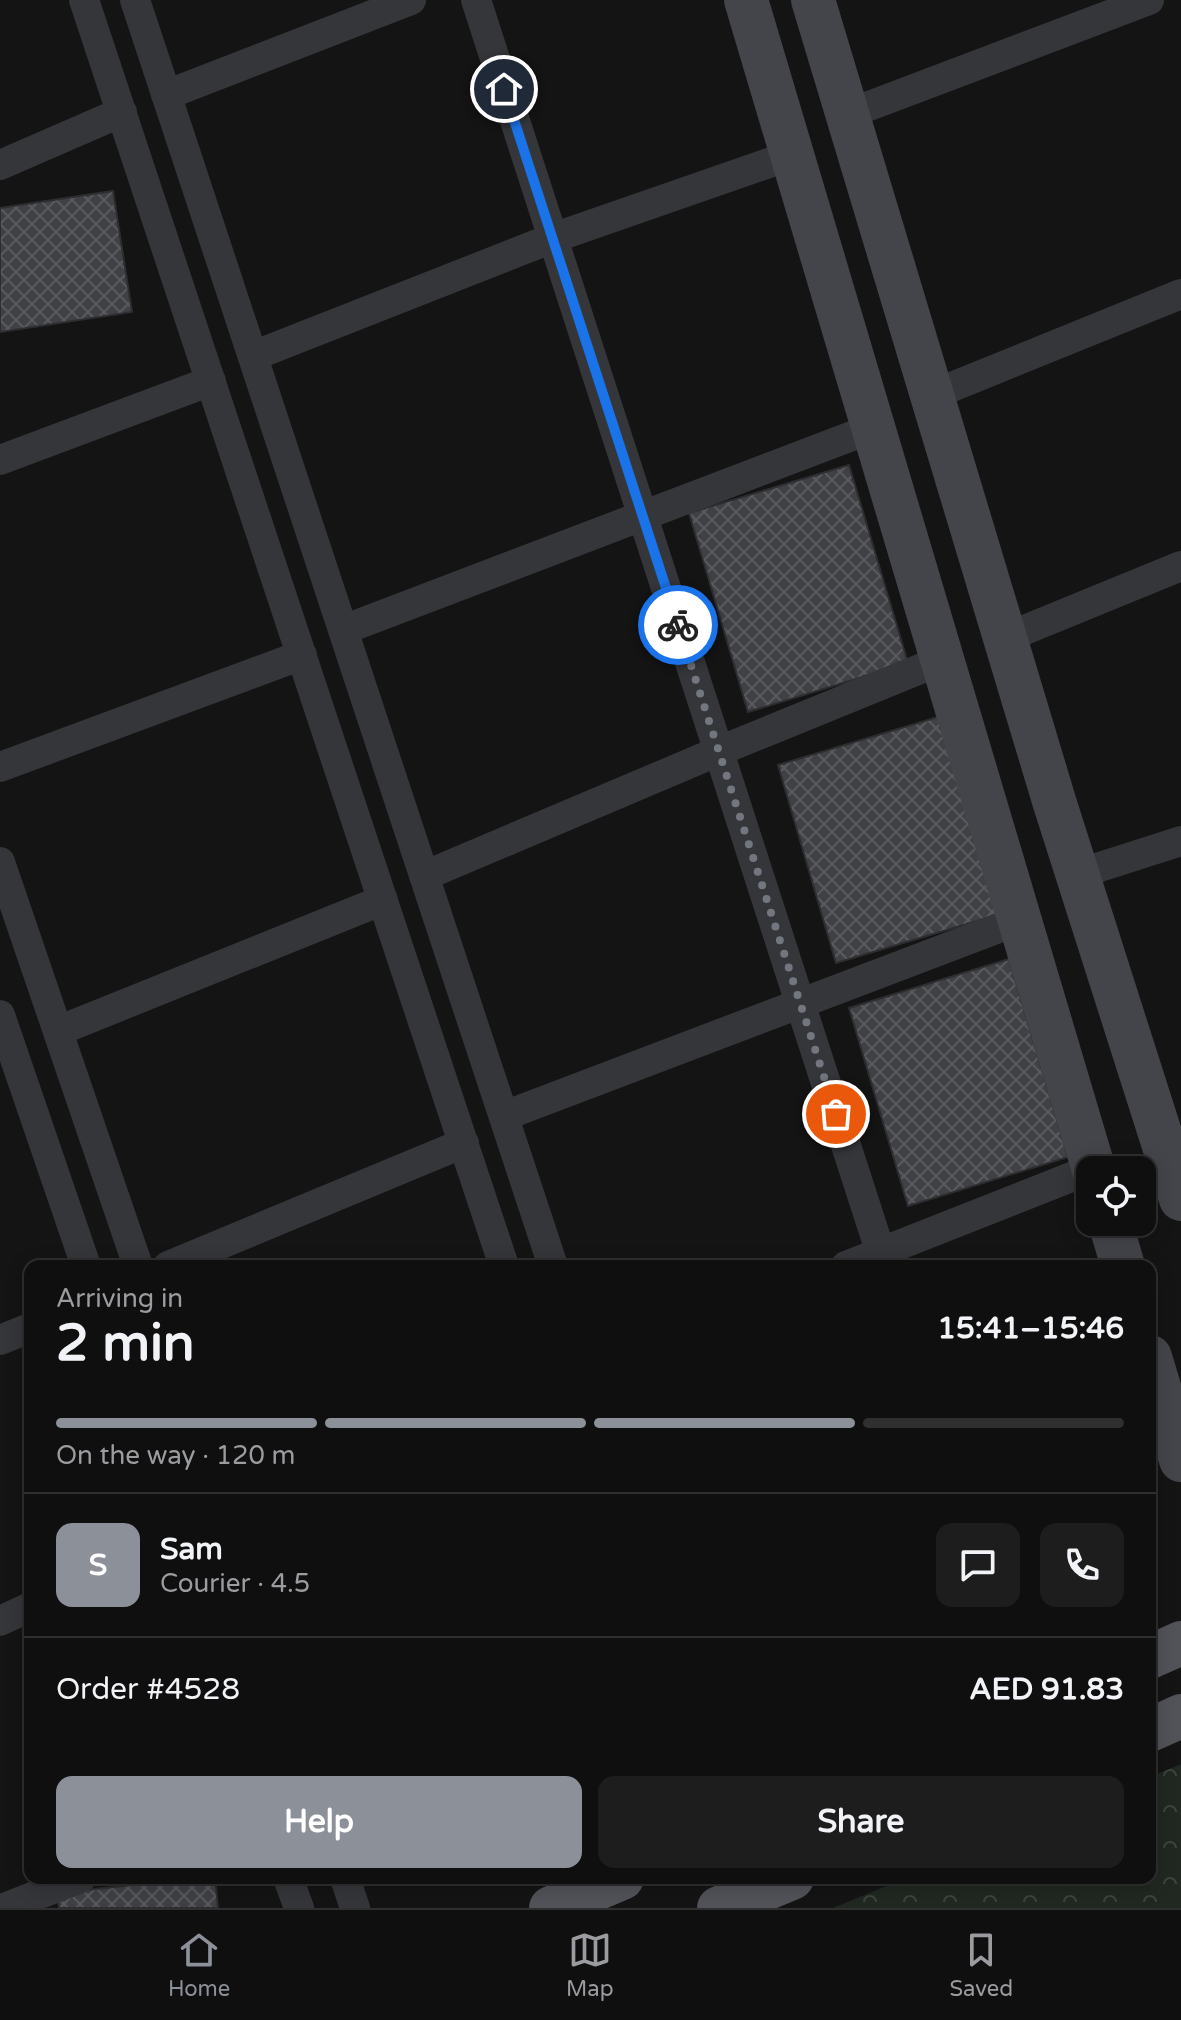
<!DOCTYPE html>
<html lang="en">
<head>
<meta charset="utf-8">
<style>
  :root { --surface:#0f0f10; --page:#1d1d1e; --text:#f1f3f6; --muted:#9b9c9f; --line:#2f2f30; --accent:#8c9099 }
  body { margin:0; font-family:"Varela Round",sans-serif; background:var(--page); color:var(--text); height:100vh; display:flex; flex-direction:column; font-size:30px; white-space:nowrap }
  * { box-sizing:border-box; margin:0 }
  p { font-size:26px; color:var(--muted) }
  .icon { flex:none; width:44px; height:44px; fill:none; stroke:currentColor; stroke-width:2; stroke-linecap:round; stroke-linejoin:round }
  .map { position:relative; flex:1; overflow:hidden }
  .side { position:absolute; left:24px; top:1260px; width:1132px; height:624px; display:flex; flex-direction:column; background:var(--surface); border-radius:16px; box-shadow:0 4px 20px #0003,0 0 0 2px var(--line) }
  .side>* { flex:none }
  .fabs { position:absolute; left:1076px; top:1156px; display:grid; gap:16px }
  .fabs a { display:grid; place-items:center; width:80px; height:80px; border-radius:16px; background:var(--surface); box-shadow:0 4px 20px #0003,0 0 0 2px var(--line); font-size:40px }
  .pin { position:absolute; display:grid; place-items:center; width:68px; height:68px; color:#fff; margin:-34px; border:4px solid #fff; border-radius:50%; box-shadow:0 2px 8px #0007 }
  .courier { position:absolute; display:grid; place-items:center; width:80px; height:80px; margin:-40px; border:6px solid #1a73e8; border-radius:50%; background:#fff; color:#222; box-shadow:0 2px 10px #0007 }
  .head em { font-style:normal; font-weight:800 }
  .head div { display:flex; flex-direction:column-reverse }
  .head { display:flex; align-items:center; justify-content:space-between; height:136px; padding:0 32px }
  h1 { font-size:52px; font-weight:800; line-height:60px }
  .bar { display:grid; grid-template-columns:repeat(4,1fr); gap:12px 8px; align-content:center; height:96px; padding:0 32px }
  .bar i { height:10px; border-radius:6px; background:var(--line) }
  .bar .active { background:var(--accent) }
  .bar p { grid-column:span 4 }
  .line { display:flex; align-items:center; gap:20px; padding:0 32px; border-top:2px solid var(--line) }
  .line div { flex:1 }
  .round { display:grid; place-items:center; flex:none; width:84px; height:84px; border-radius:16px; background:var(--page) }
  .primary-button { display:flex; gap:16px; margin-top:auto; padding:16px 32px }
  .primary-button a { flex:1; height:92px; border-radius:16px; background:var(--accent); color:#fff; font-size:32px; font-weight:800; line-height:92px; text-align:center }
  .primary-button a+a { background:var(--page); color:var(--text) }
  .tab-bar { display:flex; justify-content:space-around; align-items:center; height:112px; border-top:2px solid var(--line); background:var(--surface); font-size:22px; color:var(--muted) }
  .tab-bar a { display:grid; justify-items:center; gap:4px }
  .tab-bar .active { color:var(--accent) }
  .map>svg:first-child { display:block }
  .forest { fill:url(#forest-crowns) }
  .building { fill:url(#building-cross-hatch); stroke:#2e2e31; stroke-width:2 }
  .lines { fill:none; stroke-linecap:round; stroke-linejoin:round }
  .minor { stroke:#35363a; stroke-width:30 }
  .secondary { stroke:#43454a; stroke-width:44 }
  .primary { stroke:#515359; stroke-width:44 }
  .done { stroke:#72767e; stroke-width:8; stroke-dasharray:0 14.4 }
  .route { stroke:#1a73e8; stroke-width:10 }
</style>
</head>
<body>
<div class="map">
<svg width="1181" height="1908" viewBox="0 0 1181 1908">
  <defs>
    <pattern id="forest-crowns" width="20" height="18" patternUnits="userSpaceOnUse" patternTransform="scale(2)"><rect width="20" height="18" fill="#202821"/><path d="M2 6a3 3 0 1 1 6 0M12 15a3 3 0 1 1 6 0" fill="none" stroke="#3d443f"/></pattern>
    <pattern id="building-cross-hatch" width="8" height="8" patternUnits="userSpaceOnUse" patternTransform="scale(2)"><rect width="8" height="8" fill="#404145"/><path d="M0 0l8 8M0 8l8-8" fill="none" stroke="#595a5e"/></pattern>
  </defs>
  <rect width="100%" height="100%" fill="#141415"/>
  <path class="forest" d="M1181 1764V1908H833L906 1878H1150V1777Z"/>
  <path class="building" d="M113 191 132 312 0 332V208Z
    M849 465 908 663 748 712 689 513Z
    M938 717 997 915 836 963 778 765Z
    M1009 959 1068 1157 908 1206 849 1008Z
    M199 1878H215L218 1908H59L57 1893Z"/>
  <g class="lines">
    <path class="minor" d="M84 0 504 1266
      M135 0 553 1266
      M476 0 885 1266
      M166 95 411 0
      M848 114 1149 0
      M0 165 122 112
      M253 356 553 238 792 155
      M932 395 1181 294
      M0 460 211 381
      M343 630 873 428
      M1005 638 1181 566
      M0 767 302 655
      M0 862 138 1266
      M1078 874 1181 841
      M424 876 719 751 942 660
      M0 1015 86 1266
      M58 1031 383 900
      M504 1116 1020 920
      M168 1266 464 1143
      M846 1266 1094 1168
      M0 1340 30 1328
      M0 1621 30 1607
      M288 1878 299 1908
      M345 1878 355 1908
      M4 1908 81 1878"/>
    <path class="secondary" d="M746 0 1094 1170
      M813 0 1055 804 1181 1199
      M1110 1222 1123 1266
      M1150 1357 1181 1460"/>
    <path class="primary" d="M1150 1657 1181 1643
      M1150 1730 1181 1716
      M551 1908 622 1878
      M719 1908 792 1878"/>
  </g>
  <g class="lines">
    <path class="done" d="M678 625 836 1114"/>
    <path class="route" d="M504 89 678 625"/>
  </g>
</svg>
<div class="fabs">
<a><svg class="icon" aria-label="locate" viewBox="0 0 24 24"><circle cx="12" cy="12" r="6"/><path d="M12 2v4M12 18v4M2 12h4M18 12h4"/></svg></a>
</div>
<div class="pin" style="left:836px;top:1114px;background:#ea580c"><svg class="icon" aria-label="bag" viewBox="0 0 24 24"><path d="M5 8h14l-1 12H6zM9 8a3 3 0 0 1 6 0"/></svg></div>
<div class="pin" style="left:504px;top:89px;background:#1f2937"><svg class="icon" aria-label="home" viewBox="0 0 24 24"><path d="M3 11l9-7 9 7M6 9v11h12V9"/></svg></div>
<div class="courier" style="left:678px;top:625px"><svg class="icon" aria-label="bike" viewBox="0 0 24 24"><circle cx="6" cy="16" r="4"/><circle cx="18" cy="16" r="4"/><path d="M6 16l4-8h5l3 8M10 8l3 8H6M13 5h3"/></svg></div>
<section class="side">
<div class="head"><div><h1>2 min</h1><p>Arriving in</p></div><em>15:41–15:46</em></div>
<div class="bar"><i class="active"></i><i class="active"></i><i class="active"></i><i></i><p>On the way · 120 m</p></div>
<div class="line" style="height:144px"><b class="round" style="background:var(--accent);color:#fff">S</b><div><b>Sam</b><p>Courier · 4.5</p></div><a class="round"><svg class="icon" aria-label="chat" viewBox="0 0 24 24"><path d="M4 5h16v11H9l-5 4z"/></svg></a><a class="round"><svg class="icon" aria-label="phone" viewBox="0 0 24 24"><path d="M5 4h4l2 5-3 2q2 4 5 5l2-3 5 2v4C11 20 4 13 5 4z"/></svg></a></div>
<div class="line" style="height:104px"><div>Order #4528</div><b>AED 91.83</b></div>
<div class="primary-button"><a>Help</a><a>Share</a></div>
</section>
</div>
<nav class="tab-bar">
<a class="active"><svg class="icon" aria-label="home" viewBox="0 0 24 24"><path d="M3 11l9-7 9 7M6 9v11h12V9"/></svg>Home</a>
<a><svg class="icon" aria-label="map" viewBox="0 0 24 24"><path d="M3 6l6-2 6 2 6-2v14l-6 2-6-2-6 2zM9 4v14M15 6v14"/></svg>Map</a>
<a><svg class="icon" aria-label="saved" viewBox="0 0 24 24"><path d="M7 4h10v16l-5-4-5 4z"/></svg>Saved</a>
</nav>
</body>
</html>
